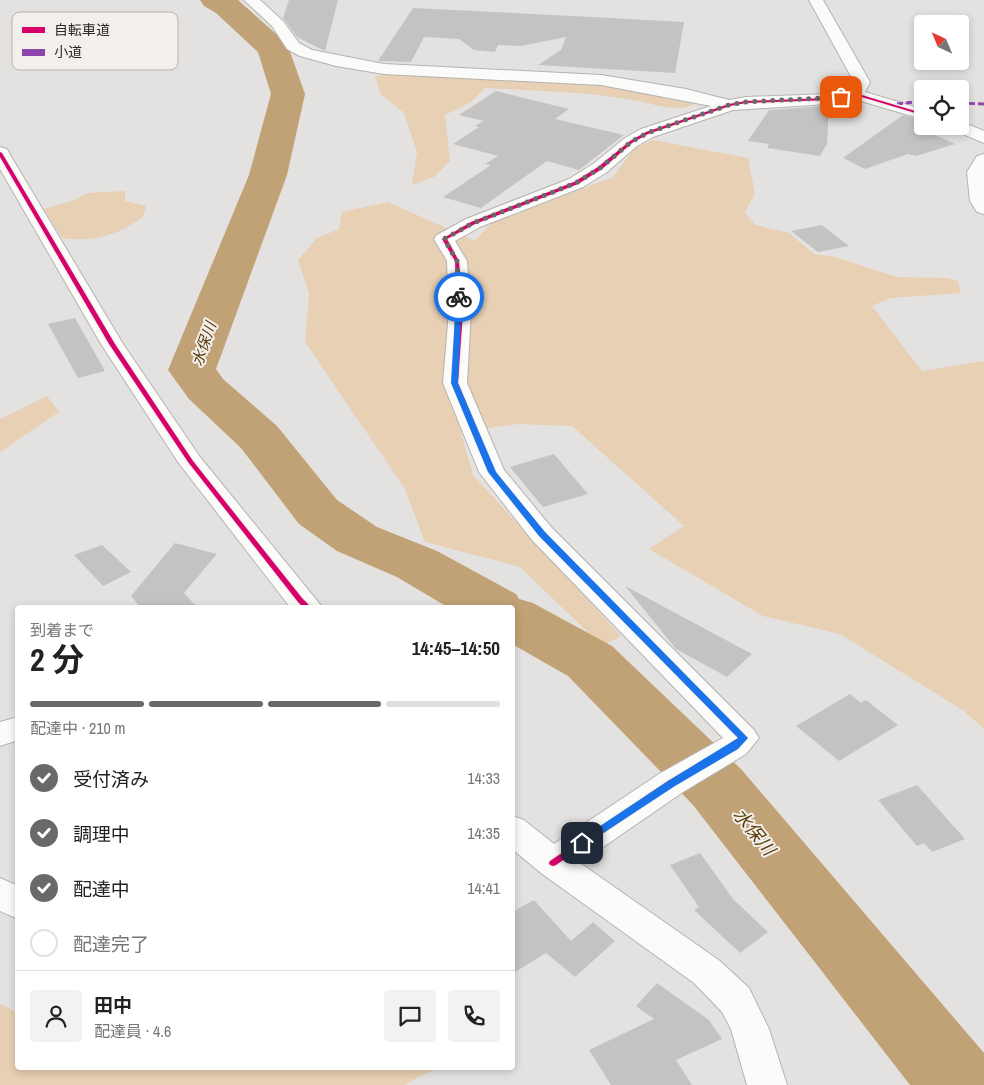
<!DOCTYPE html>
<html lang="ja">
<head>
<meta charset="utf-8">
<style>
  :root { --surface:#fff; --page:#f2f2f2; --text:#222; --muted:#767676; --line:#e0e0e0; --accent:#6b6968 }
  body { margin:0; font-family:"Archivo Narrow","Noto Sans JP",sans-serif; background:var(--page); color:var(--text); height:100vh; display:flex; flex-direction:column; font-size:19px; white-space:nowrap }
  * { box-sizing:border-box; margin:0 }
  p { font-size:16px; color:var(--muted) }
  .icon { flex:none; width:28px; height:28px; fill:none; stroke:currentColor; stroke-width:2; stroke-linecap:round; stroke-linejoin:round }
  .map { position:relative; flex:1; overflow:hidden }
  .drawer { position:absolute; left:15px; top:605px; width:500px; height:465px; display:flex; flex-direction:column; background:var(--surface); border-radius:5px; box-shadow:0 2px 8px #0003 }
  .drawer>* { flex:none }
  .needle { width:32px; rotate:316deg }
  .buttons { position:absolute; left:914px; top:15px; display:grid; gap:10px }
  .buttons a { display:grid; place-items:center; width:55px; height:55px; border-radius:5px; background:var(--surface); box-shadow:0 2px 8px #0003; font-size:25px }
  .pin { position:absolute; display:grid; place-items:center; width:42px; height:42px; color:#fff; margin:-21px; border-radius:10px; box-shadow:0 2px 8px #0006 }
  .courier { position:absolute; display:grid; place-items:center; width:50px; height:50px; margin:-25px; border:4px solid #1a73e8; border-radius:50%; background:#fff; color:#222; box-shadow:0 1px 6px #0007 }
  .overview em { font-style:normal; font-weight:700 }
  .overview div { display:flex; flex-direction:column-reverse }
  .overview { display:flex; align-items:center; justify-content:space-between; height:85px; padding:0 15px }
  h1 { font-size:32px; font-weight:700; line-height:38px }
  .bar { display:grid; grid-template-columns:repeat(4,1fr); gap:8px 5px; align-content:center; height:60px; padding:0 15px }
  .bar i { height:6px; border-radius:4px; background:var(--line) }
  .bar .current { background:var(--accent) }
  .bar p { grid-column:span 4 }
  .line { display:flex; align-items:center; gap:12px; padding:0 15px; border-top:1px solid var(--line) }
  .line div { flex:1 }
  .round { display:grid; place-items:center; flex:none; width:52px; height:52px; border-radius:5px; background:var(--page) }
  ol { padding:0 15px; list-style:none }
  li { display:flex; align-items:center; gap:15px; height:55px }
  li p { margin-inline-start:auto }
  li .icon { padding:5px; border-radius:50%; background:var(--accent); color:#fff; stroke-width:4 }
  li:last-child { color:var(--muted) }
  li i { width:28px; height:28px; border:2px solid var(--line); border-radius:50% }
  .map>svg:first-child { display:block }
  .green { fill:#e7d0b3 }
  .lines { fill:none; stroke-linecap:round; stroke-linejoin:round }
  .river { fill:#c1a276; fill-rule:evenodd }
  .building { fill:#c5c3c2 }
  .minor-casing { stroke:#b5b3b2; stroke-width:2 }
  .minor { fill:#fbfbfa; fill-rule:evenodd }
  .quiet { stroke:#8e44ad; stroke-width:3; stroke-dasharray:6 3; stroke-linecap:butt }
  .cycleway-casing { stroke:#f3f0eb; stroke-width:3 }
  .cycleway { fill:#d6006c; fill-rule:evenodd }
  .route { fill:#1a73e8 }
  .done { stroke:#6b6968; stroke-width:5; stroke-dasharray:0 9 }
  .labels { text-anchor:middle; stroke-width:4; stroke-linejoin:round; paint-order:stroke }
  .water-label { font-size:15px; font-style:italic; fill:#593b08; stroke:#f3f0eb }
  .near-water-label { font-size:18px; font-style:italic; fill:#593b08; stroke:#f3f0eb }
  .key { fill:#f3f0eb; stroke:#b7b4b0; stroke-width:1 }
  .key-label { font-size:14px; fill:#2a2827 }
</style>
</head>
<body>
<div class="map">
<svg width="984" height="1085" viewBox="0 0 984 1085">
  <rect width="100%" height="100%" fill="#e4e2e0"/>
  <path class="green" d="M387 73 608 85 686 99 694 104C678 114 655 104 638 101 588 91 536 91 485 88L471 102 445 115 450 161 434 177 412 185 417 152 404 113 381 94 375 77Z
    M653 140 748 158 755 194 745 212 755 225 789 233 814 254 835 257 897 277 947 278 958 281 961 293 890 298 872 306 922 371 984 361V729L964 711 840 634 763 616 649 549 684 526 572 426 518 424 461 432 473 475 621 636 602 646 520 567 425 542 405 489 305 342 309 293 298 260 317 238 339 229 342 212 388 202 475 241 492 223 613 177 634 149Z
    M125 191V201L146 206 143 217C119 235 92 243 62 238L44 209 75 200 87 193Z
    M47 396 59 412 0 452V419Z
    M0 1004 17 1012 18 1068H437L404 1085H0Z"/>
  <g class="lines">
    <path class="river" d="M200 0H238L285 42 289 49 305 94 287 175 216 369 223 379 277 426 337 500 377 527 437 551 516 594 519 599 533 603 612 646 741 769 984 1053V1085H910L693 805 568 676 512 644V608H449L397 577 337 551 299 524 241 448 189 399 168 370 249 175 271 94 258 52 216 13 204 6Z"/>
  </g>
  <path class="building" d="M289 0H338L325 51 297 37 283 18Z
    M413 8 573 16 684 22 675 73 538 65 561 50 566 37 521 46 498 45 495 52 474 50 459 39 424 37 411 62 378 61Z
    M496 91 569 109 555 119 624 135 579 170 547 161 481 208 443 197 491 165 485 164 498 156 453 144 479 127 475 126 484 121 459 115Z
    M826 106H829L827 144 820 156 767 148 769 144 748 141 769 110Z
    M903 115 922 121V129L955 144 916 156 908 154 865 169 843 158Z
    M822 225 849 246 818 252 791 231Z
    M75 318 105 371 78 378 48 324Z
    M554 454 588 494 543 507 510 467Z
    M175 543 217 554 184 593 198 608H141L131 596Z
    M102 545 131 572 103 586 74 555Z
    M625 586 752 654 727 677 676 649Z
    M850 694 861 703 866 700 898 725 839 761 796 726Z
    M917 785 965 839 932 852 924 843 917 846 878 800Z
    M700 853 733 899 768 932 740 953 694 910 699 907 670 865Z
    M534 900 571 941 593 922 615 941 575 977 546 953 512 974V912Z
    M657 983 709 1020 722 1039 676 1060 692 1085H611L589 1050 654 1019 636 1006Z"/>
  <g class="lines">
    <defs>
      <path id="minor" d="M244 0H260L283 21 299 43 312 50 384 64 601 75 686 89 729 100 746 97 828 94 849 90 854 82 809 0H823L870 82 865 92 922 109V119L854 99 828 104 733 110 653 137 637 146 607 172 583 187 480 227 455 241 467 261 471 311 467 383 504 470 552 528 754 730 759 738 746 754 683 792 580 863 720 961 749 988 769 1029 787 1085H747L731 1029 722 1012 694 983 541 873 512 849V816L524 820 554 844 659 774 723 738 532 540 479 472 443 383 449 311 447 261 434 239 437 235 466 219 569 179 593 164 625 138 641 129 711 106 601 85 384 74 336 66 300 56 287 49 272 26Z
        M960 121 984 131V143L953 130 950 126H960Z
        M0 147 7 149 9 153 123 344 200 457 323 608 290 607 178 462 101 344 0 169Z
        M984 154V214L977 212 970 201 967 172 977 156Z
        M18 717V740L0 746V722Z
        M0 878 18 886V919L0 911Z"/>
    </defs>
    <use href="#minor" class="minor-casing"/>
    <use href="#minor" class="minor"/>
    <path class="quiet" d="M960 103 984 104
      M897 104 922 101"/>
    <defs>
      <path id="cycleway" d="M855 93 922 113V115L855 95 828 100 746 103 730 106 648 134 632 143 602 169 578 184 475 224 447 239 459 261 463 311 458 383 495 472 544 533 747 738 738 748 674 785 556 865 553 866 550 865 549 863 550 861 668 781 732 744 739 738 540 535 489 472 452 383 457 311 455 261 442 239 471 222 574 182 598 167 630 141 646 132 729 104 746 101 828 98Z
        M0 152 2 153 115 344 193 461 302 598 312 608H304L298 602 188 462 109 344 0 157Z"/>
    </defs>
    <use href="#cycleway" class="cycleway-casing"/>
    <use href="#cycleway" class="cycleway"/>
  </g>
  <path class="route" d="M459 295 462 297 458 383 496 472 545 532 748 738 738 749 675 786 582 847 579 846V840L668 781 738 738 539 536 488 472 451 383 456 297Z"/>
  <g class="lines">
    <path class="done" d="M459 297 457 261 444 239 473 223 576 183 600 168 631 142 647 133 729 105 746 102 841 97"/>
  </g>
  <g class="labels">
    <g class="water-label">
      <text transform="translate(204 344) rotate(-71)" y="5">水保川</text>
    </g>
    <g class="near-water-label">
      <text transform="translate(754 832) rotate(51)" y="6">水保川</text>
    </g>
  </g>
  <rect x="12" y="12" width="166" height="58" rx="8" class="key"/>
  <rect x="22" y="27" width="23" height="6" fill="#d6006c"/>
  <rect x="22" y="49" width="23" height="7" fill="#8e44ad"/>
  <g class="key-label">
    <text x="54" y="35">自転車道</text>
    <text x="54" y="57">小道</text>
  </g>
</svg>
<div class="buttons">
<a><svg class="needle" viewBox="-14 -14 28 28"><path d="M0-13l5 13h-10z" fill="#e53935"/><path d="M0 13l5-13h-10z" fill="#767676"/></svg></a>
<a><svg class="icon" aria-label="locate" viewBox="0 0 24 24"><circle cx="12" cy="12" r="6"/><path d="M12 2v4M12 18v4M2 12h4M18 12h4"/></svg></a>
</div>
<div class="pin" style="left:841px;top:97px;background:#ea580c"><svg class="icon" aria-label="bag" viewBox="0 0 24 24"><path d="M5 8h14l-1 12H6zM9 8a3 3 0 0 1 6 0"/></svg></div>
<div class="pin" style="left:582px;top:843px;background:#1f2937"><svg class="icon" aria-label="home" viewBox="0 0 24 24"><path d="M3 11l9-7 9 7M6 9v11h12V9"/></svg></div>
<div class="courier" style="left:459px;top:297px"><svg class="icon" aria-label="bike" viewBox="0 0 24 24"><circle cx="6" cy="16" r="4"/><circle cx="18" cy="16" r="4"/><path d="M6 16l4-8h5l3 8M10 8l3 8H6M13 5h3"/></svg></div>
<section class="drawer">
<div class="overview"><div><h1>2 分</h1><p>到着まで</p></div><em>14:45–14:50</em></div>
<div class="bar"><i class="current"></i><i class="current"></i><i class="current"></i><i></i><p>配達中 · 210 m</p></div>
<ol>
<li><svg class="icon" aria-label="check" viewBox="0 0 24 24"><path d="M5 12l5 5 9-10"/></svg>受付済み<p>14:33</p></li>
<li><svg class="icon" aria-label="check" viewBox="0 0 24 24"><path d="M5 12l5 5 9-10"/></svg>調理中<p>14:35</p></li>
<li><svg class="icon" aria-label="check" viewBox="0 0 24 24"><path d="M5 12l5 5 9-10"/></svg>配達中<p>14:41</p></li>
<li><i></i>配達完了</li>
</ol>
<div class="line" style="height:90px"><a class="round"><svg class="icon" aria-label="person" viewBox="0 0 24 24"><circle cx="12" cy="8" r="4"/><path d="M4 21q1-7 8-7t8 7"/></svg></a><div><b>田中</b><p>配達員 · 4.6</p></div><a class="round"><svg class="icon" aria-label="chat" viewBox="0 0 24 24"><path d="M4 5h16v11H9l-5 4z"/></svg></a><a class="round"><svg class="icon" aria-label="phone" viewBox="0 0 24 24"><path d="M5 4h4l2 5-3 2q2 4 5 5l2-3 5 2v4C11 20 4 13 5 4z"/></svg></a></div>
</section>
</div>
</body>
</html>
